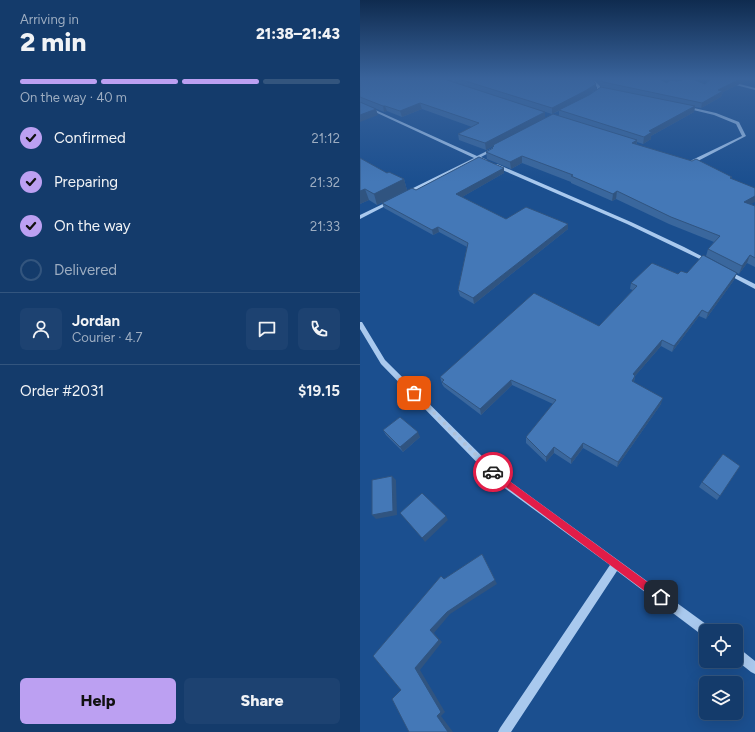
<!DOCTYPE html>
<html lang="en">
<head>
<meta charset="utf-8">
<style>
  :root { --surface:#143b6b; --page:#1d4271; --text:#f1f3f6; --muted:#9dadc1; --line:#33557e; --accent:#bca0f2 }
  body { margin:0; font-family:Figtree,sans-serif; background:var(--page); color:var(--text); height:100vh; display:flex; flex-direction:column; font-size:15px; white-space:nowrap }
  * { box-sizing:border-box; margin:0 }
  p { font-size:13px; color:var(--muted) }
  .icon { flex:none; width:22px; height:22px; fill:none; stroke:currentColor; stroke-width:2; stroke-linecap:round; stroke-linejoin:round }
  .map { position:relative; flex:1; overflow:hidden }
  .drawer { display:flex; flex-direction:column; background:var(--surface); width:360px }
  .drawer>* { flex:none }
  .tools { position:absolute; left:339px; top:624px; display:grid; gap:8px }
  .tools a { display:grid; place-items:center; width:44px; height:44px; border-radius:6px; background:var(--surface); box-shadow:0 4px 16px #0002,0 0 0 1px var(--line); font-size:20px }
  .pin { position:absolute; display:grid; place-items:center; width:34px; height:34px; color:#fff; margin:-17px; border-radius:8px; box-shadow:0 2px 6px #0006 }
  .courier { position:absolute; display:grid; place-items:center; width:40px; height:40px; margin:-20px; border:3px solid #e11d48; border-radius:50%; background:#fff; color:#222; box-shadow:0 1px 5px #0007 }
  .head em { font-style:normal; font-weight:800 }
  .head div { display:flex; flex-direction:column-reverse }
  .head { display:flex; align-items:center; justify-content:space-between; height:68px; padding:0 20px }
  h1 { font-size:26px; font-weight:800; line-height:30px }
  .bar { display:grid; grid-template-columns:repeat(4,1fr); gap:6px 4px; align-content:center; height:48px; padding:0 20px }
  .bar i { height:5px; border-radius:3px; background:var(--line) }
  .bar .selected { background:var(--accent) }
  .bar p { grid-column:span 4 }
  .line { display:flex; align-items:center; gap:10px; padding:0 20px; border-top:1px solid var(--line) }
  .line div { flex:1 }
  .round { display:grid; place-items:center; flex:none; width:42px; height:42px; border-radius:6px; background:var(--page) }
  ol { padding:0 20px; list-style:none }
  li { display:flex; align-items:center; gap:12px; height:44px }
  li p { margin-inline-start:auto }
  li .icon { padding:4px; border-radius:50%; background:var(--accent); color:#111; stroke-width:4 }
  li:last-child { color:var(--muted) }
  li i { width:22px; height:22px; border:2px solid var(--line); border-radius:50% }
  .primary-button { display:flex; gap:8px; margin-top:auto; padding:8px 20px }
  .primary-button a { flex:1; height:46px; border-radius:6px; background:var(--accent); color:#111; font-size:16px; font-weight:800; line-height:46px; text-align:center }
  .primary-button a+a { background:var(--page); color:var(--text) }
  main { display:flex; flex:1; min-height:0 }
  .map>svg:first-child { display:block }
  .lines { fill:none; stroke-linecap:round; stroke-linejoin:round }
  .stream { fill:#9cc4f0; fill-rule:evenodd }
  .minor { fill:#a9c9ee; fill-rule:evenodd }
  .wall { fill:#3a679d; fill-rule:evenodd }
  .shaded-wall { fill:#305480 }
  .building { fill:#4478b7; stroke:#305480 }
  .route { fill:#e11d48 }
  .done { stroke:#afc1d8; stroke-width:4; stroke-dasharray:0 7.2 }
</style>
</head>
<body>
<main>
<section class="drawer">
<div class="head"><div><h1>2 min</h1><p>Arriving in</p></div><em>21:38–21:43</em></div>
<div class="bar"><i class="selected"></i><i class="selected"></i><i class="selected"></i><i></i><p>On the way · 40 m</p></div>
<ol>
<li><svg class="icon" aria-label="check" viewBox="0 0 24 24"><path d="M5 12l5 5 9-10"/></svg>Confirmed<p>21:12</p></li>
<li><svg class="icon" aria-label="check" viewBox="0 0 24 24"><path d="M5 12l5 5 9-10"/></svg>Preparing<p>21:32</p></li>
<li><svg class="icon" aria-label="check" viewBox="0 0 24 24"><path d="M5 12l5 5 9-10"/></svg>On the way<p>21:33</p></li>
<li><i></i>Delivered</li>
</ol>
<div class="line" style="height:72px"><a class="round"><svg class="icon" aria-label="person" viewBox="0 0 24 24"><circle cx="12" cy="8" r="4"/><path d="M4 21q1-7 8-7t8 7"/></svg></a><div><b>Jordan</b><p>Courier · 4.7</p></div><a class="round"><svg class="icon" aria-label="chat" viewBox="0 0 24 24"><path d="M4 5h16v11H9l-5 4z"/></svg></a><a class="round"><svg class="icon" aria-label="phone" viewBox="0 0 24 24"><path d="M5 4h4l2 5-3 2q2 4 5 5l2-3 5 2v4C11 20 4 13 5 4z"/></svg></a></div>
<div class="line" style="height:52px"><div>Order #2031</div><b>$19.15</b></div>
<div class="primary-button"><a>Help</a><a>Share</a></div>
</section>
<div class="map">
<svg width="395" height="732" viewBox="0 0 395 732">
  <rect width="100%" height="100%" fill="#1b4f8f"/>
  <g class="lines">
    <path class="stream" d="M353 79H360L395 88V90Z"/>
    <path class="minor" d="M229 79H233L240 86V91L235 94H233V92L237 90V87Z
      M0 103 117 156 133 148 136 149 121 157 127 160V162H123L117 159 49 194H45V192L114 158 0 105Z
      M325 106 356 113 379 122 386 136 334 163H330V161L382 136 376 124 354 115 325 108Z
      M133 164H137L271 222 324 247 351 261 348 263 346 262 267 224 133 166Z
      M29 201 33 202 0 219V215Z
      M367 270 395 284V289L365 273 364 272Z
      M0 322H2L25 360 141 475 350 627 351 631H346V636L342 635 257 571 151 732H138L140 728 250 565 135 481 21 364 0 329Z
      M376 648 380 649 395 661V674L391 672 376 660Z"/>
  </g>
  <path class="wall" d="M0 79H232L236 84V89L225 97 229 95 241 87 235 79H300L306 83 317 81 345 84 351 79H390L363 92 361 97 341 108 335 107 334 112 291 136V139L283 144 277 142V145L372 179 391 204 395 206V267L387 263 379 274 346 256 348 249 354 242 309 224 256 199 252 201 211 183V182L162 163 151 169 127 159 126 152 132 149V148L133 147V146L126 150 99 140 98 134 112 127 62 109 42 117 27 111 24 112 0 102ZM144 99 192 114 199 111V116L185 118V112Z
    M0 158 27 173 44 179 47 190 17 205 9 200 0 204Z
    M144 168V173L102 197 146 219 208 224V229L114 304 100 296 98 290 107 247 79 232 73 235 24 208 22 203 56 190Z
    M327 273 374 280 346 319 339 316 312 352 301 346 275 376 274 382 301 404 257 467 223 448 211 464 194 453 186 462 166 443V437L193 404 152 385 121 415 84 387 82 384V383L80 377 239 326 273 290 270 289 271 283Z
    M23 430 60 437 43 452 26 435Z
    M380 466 357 500 339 487 342 482Z"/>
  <path class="shaded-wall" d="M380 79H390L363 92 361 97 341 108 342 103 358 90Z
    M236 84V89L225 97 192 114V108Z
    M60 103 62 109 42 117 40 111Z
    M23 106H25L27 111 24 112Z
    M335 106 334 112 291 136V139L283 144 284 137 289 131Z
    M16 109 18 115 0 122V115Z
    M185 112V118L126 150 125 143Z
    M277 140 276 147 272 143Z
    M162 156V163L151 169 150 162Z
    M144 168V173L97 200 96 194Z
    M44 179 47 190 17 205 14 194Z
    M5 189 9 200 0 204V191Z
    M257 191 256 199 252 201 253 194Z
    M395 196V202L381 209 384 202Z
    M208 224V229L114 304 113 298Z
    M78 227 79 232 73 235 72 230Z
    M390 255 387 263 379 274 382 266Z
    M377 273 374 280 346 319 348 313Z
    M342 310 339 316 312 352 314 346Z
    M302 340 301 346 275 376 274 381 270 387 273 374Z
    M151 380 152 385 121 415 120 409Z
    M303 398 301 404 257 467 258 462Z
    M58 432 60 437 43 452 40 447Z
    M223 443V448L211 464V459Z
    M194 447V453L186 462V457Z
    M32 476 36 480 37 515 16 519 12 515Z
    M86 516 88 520 65 542 62 538Z
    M135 580 137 584 90 614 74 633 82 642 60 670 85 712 81 716 93 732H88L77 716 55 668 70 630 87 612Z"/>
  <path class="building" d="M2 79H84L185 112 125 143 98 134 119 123 60 103 40 111 25 106H23L0 97V80Z
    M99 79H232L236 84 225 91 192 108Z
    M240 79H300L306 83 311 80 317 81 325 79H332L345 84 351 79H380L358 90 363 91 342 103 243 82Z
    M241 87 335 106 289 131 292 132 284 137 199 110 229 95Z
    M0 102 16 109 0 115Z
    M193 114 277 140 272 143 332 161 336 159 372 177 370 178 395 188V196L384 202 395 206V258L390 255 382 266 348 249 360 236 311 217 257 191 253 194 211 176 213 175 162 156 150 162 126 152 133 148H132L134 146 133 145Z
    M119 157 144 168 96 194 146 219 166 207 208 224 113 298 98 290 108 243 78 227 72 230 22 203 52 188 56 190Z
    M0 158 27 173 29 172 44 179 14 194 5 189 0 191Z
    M343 255 377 273 348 313 342 310 314 346 302 340 273 374 275 376 272 381 303 398 258 462 223 443 211 459 194 447 186 457 166 437 196 400 151 380 120 409 82 382 84 380 80 377 174 293 239 326 277 286 271 283 292 263 318 274 321 271 327 273Z
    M40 417 58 432 40 447 23 430Z
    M363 454 380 466 360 496 342 482Z
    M32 476 33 511 12 515V480Z
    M62 493 86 516 62 538 40 513Z
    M122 554 135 580 87 612 70 630 79 640 55 668 81 712 77 716 88 732H49L32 699 41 690 13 656 81 576 84 579Z"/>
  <linearGradient id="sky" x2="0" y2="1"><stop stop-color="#0f2b4f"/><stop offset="0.43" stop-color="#39639b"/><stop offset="1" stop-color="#39639b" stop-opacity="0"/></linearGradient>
  <rect width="395" height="182" fill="url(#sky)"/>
  <path class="route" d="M133 469 304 594 306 597 304 601 301 602 298 601 130 475V470Z"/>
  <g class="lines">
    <path class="done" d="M54 393 133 472"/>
  </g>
</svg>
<div class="tools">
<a><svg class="icon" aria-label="locate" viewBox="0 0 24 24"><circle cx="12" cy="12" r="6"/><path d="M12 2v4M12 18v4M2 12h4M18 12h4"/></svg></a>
<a><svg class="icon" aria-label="layers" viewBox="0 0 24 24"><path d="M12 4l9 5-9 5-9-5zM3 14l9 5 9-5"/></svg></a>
</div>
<div class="pin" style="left:54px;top:393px;background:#ea580c"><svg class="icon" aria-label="bag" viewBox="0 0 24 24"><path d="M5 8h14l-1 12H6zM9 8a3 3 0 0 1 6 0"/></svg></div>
<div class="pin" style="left:301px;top:597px;background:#1f2937"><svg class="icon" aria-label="home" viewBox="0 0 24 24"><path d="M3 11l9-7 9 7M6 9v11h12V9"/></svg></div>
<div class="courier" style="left:133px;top:472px"><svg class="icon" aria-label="car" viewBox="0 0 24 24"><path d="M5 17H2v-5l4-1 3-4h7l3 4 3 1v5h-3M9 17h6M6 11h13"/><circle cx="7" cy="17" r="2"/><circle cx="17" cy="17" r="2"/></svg></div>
</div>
</main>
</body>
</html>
